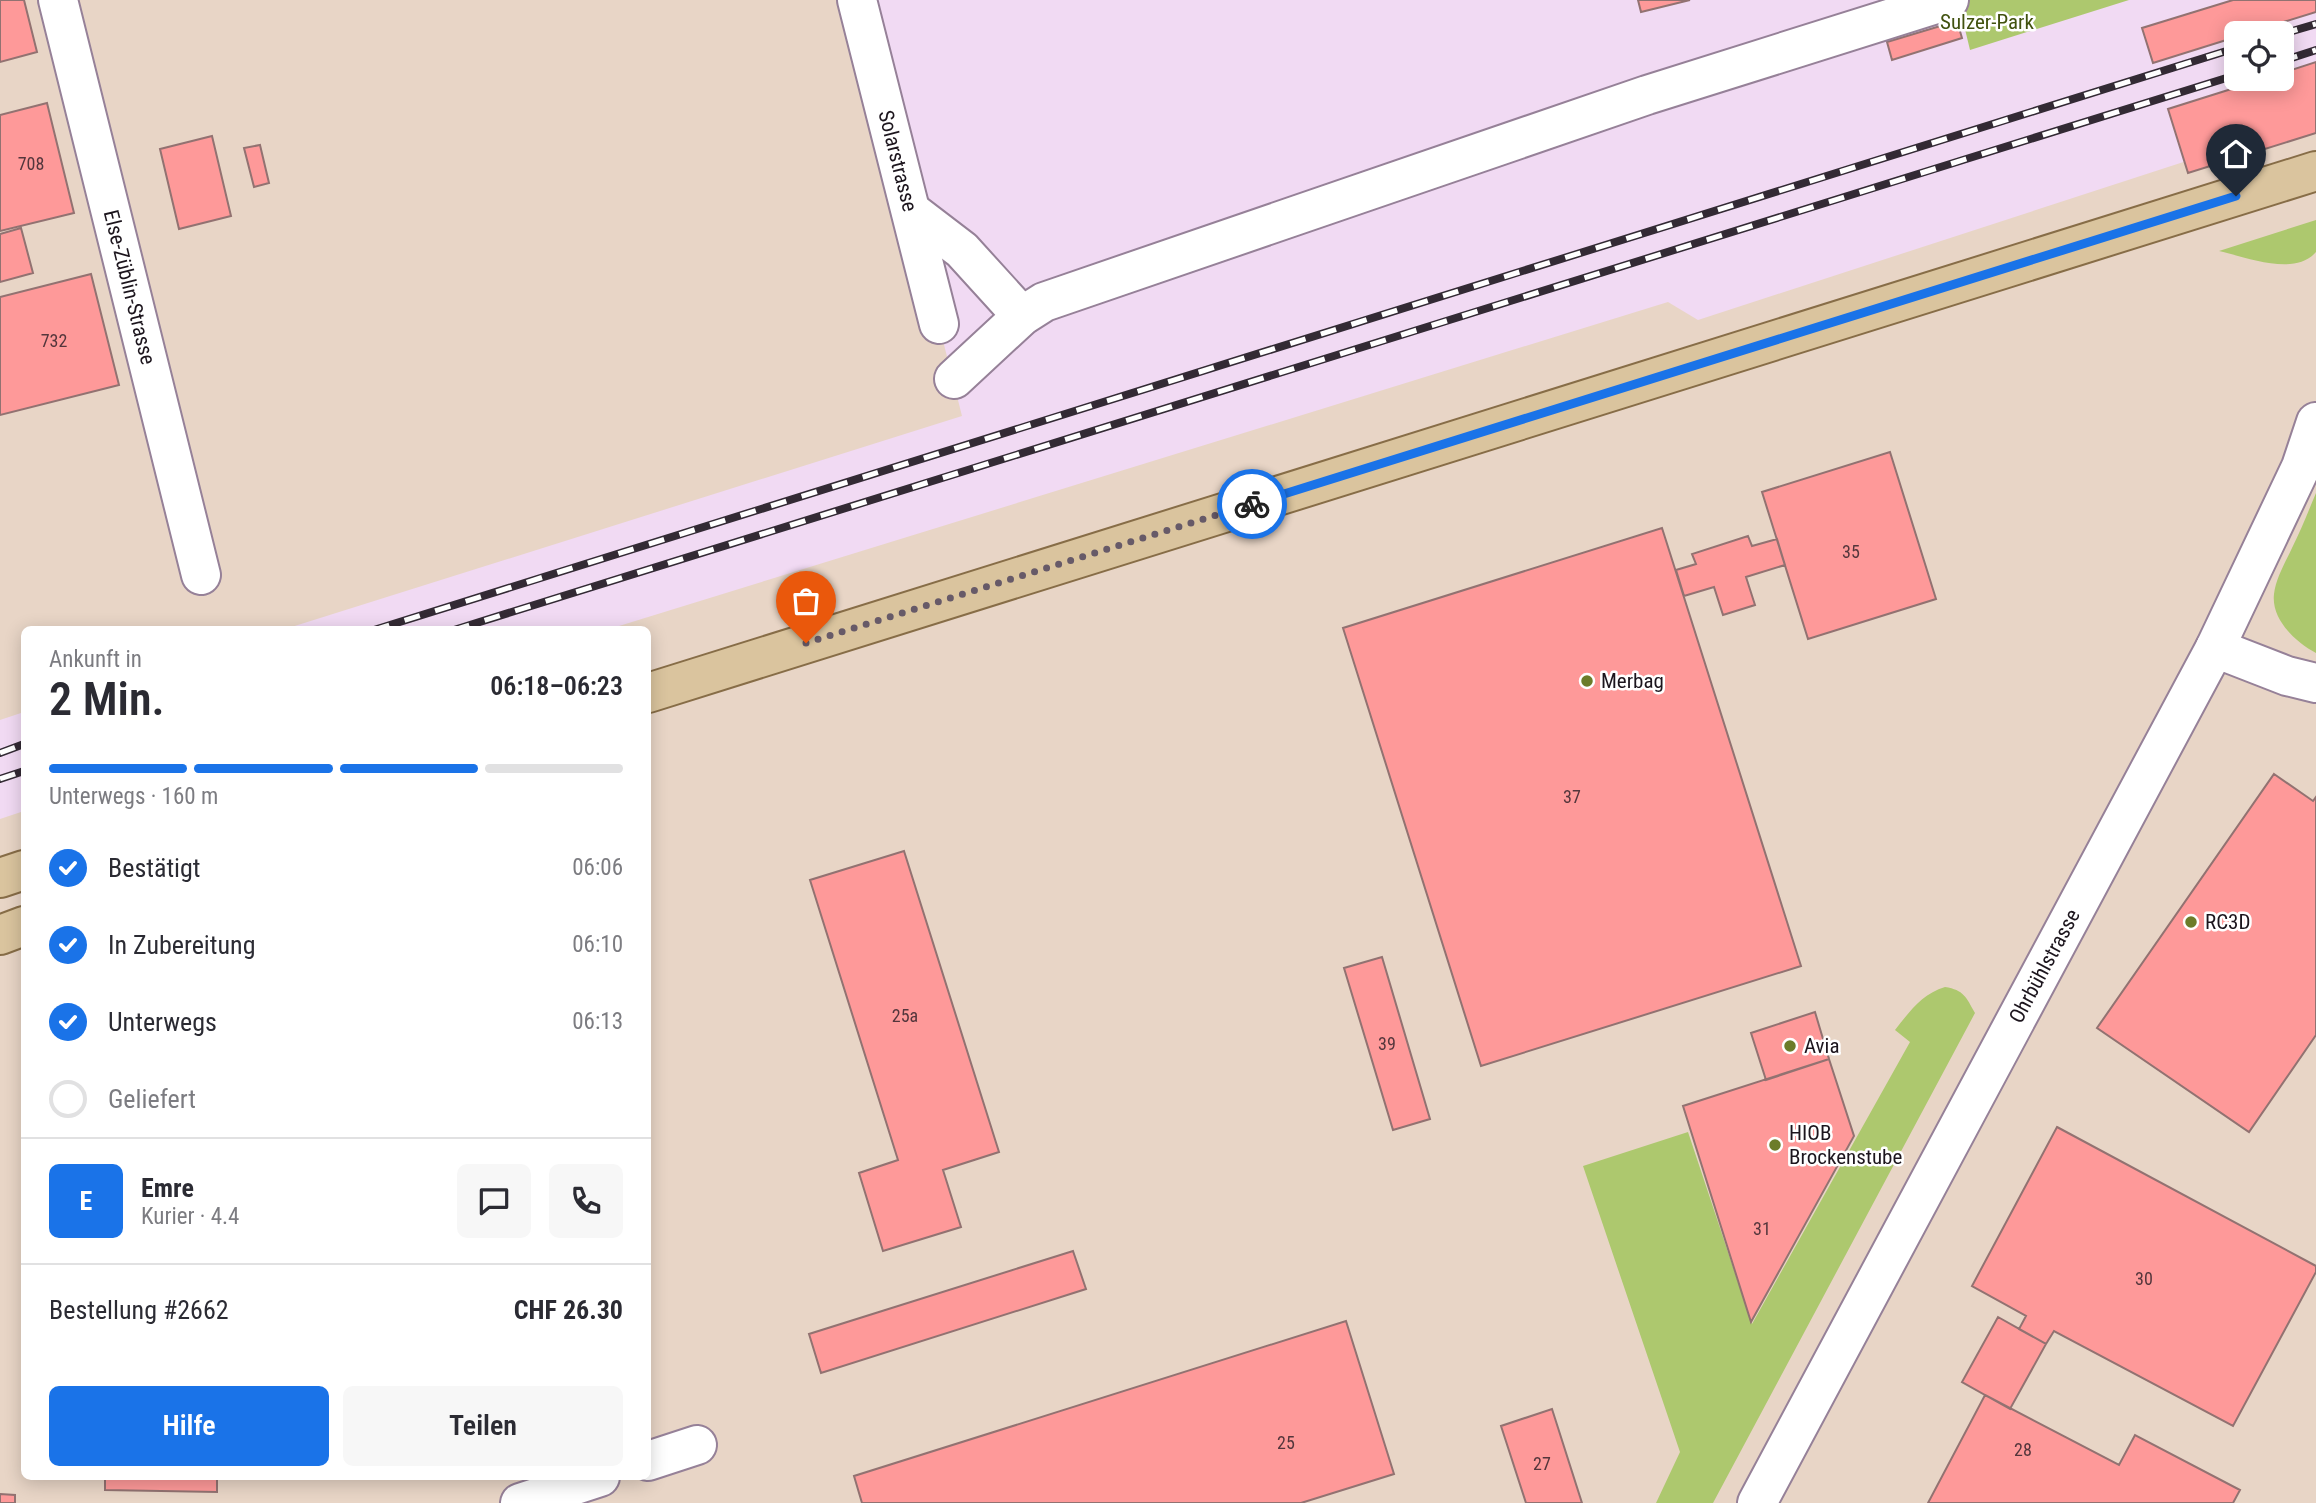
<!DOCTYPE html>
<html lang="de">
<head>
<meta charset="utf-8">
<style>
  :root { --surface:#fff; --page:#f7f7f7; --text:#2b2b33; --muted:#7c7c81; --line:#e1e1e2; --accent:#1a73e8 }
  body { margin:0; font-family:"Roboto Condensed",sans-serif; background:var(--page); color:var(--text); height:100vh; display:flex; flex-direction:column; font-size:26px; white-space:nowrap }
  * { box-sizing:border-box; margin:0 }
  p { font-size:23px; color:var(--muted) }
  .icon { flex:none; width:38px; height:38px; fill:none; stroke:currentColor; stroke-width:2; stroke-linecap:round; stroke-linejoin:round }
  .map { position:relative; flex:1; overflow:hidden }
  .sheet { position:absolute; left:21px; top:626px; width:630px; height:854px; display:flex; flex-direction:column; background:var(--surface); border-radius:10px; box-shadow:0 4px 18px #0003 }
  .sheet>* { flex:none }
  .fabs { position:absolute; left:2224px; top:21px; display:grid; gap:14px }
  .fabs a { display:grid; place-items:center; width:70px; height:70px; border-radius:10px; background:var(--surface); box-shadow:0 4px 18px #0003; font-size:35px }
  .pin { position:absolute; display:grid; place-items:center; width:60px; height:60px; color:#fff; margin:-72px -30px; border-radius:50% 50% 50% 0; rotate:-45deg; box-shadow:0 0 7px #0007 }
  .pin .icon { rotate:45deg }
  .courier { position:absolute; display:grid; place-items:center; width:70px; height:70px; margin:-35px; border:5px solid #1a73e8; border-radius:50%; background:#fff; color:#222; box-shadow:0 2px 9px #0007 }
  .headline em { font-style:normal; font-weight:600 }
  .headline div { display:flex; flex-direction:column-reverse }
  .headline { display:flex; align-items:center; justify-content:space-between; height:119px; padding:0 28px }
  h1 { font-size:46px; font-weight:600; line-height:52px }
  .bar { display:grid; grid-template-columns:repeat(4,1fr); gap:10px 7px; align-content:center; height:84px; padding:0 28px }
  .bar i { height:9px; border-radius:5px; background:var(--line) }
  .bar .selected { background:var(--accent) }
  .bar p { grid-column:span 4 }
  .line { display:flex; align-items:center; gap:18px; padding:0 28px; border-top:2px solid var(--line) }
  .line div { flex:1 }
  .round { display:grid; place-items:center; flex:none; width:74px; height:74px; border-radius:10px; background:var(--page) }
  ol { padding:0 28px; list-style:none }
  li { display:flex; align-items:center; gap:21px; height:77px }
  li p { margin-inline-start:auto }
  li .icon { padding:7px; border-radius:50%; background:var(--accent); color:#fff; stroke-width:4 }
  li:last-child { color:var(--muted) }
  li i { width:38px; height:38px; border:4px solid var(--line); border-radius:50% }
  .cta { display:flex; gap:14px; margin-top:auto; padding:14px 28px }
  .cta a { flex:1; height:80px; border-radius:10px; background:var(--accent); color:#fff; font-size:28px; font-weight:600; line-height:80px; text-align:center }
  .cta a+a { background:var(--page); color:var(--text) }
  .map>svg:first-child { display:block }
  .industrial { fill:#e8d5c6 }
  .green { fill:#adc86e }
  .building { fill:#fe9999; stroke:#927271; stroke-width:2 }
  .lines { fill:none; stroke-linecap:round; stroke-linejoin:round }
  .minor-casing { stroke:#968198; stroke-width:42 }
  .major-casing { stroke:#876d47; stroke-width:42 }
  .minor { stroke:#fff; stroke-width:38 }
  .major { stroke:#dac49e; stroke-width:38 }
  .rail-casing { stroke:#332a34; stroke-width:8 }
  .rail { stroke:#fff; stroke-width:5; stroke-dasharray:16; stroke-linecap:butt }
  .done { stroke:#675a68; stroke-width:7; stroke-dasharray:0 12.6 }
  .route { stroke:#1a73e8; stroke-width:9 }
  .poi-dot { fill:#6c7c2a; stroke:#fff; stroke-width:2.5 }
  .labels { text-anchor:middle; stroke-width:5; stroke-linejoin:round; paint-order:stroke }
  .number-label { font-size:18px; fill:#54363c }
  .park-label { font-size:21px; fill:#41520f; stroke:#fff }
  .street-label { font-size:21px; fill:#1c151d; stroke:#fff }
  .poi-label { font-size:21px; fill:#1c151d; stroke:#fff; text-anchor:start }
</style>
</head>
<body>
<div class="map">
<svg width="2316" height="1503" viewBox="0 0 2316 1503">
  <rect width="100%" height="100%" fill="#f1daf3"/>
  <path class="industrial" d="M0 0H857L962 416 282 630H24V712L0 720Z
    M2316 119V1503H0V819L24 811V1477H648V630H606L1668 302 1698 320Z"/>
  <path class="green" d="M1958 0H2129L1970 50Z
    M2316 220V252C2295 277 2246 257 2219 251Z
    M2316 493V653C2296 642 2271 620 2274 594 2276 578 2285 563 2292 548 2301 530 2308 512 2316 493Z
    M1945 987C1964 990 1966 997 1975 1013L1713 1503H1656L1680 1452 1583 1166 1688 1132 1752 1324 1910 1042 1895 1030C1910 1011 1922 994 1945 987Z"/>
  <path class="building" d="M0 0H24L37 52 0 62Z
    M1638 0H1690L1641 12Z
    M2233 0H2316V12L2248 33H2236V37L2153 63 2142 28Z
    M1957 21 1962 38 1892 60 1887 42Z
    M2316 62V133L2188 173 2168 109 2263 79H2282V73Z
    M47 103 74 213 0 231V115Z
    M212 136 231 216 179 229 160 149Z
    M260 145 269 183 254 187 244 148Z
    M21 228 33 273 0 282V234Z
    M91 274 119 385 0 415V297Z
    M1890 452 1936 599 1808 639 1762 492Z
    M1662 528 1801 966 1481 1066 1343 628Z
    M1748 536 1752 546 1777 539 1785 565 1746 577 1755 605 1723 615 1714 587 1684 596 1676 570 1696 564 1692 554Z
    M2274 774 2313 801 2316 797V1035L2249 1132 2097 1028Z
    M904 851 999 1152 943 1170 961 1227 883 1251 859 1173 898 1160 810 880Z
    M1382 957 1430 1119 1393 1130 1344 968Z
    M1815 1012 1829 1059 1766 1080 1751 1033Z
    M1829 1059 1854 1136 1751 1322 1683 1106Z
    M2057 1127 2316 1266V1272L2233 1426 2054 1331 2046 1344 2019 1329 2026 1316 1972 1286Z
    M1073 1251 1086 1289 821 1373 809 1334Z
    M1998 1317 2046 1344 2010 1409 1962 1382Z
    M1346 1321 1394 1474 1301 1503H862L854 1476Z
    M1985 1395 2119 1465 2135 1435 2240 1490 2233 1503H1928Z
    M1552 1409 1582 1503H1526L1501 1426Z
    M105 1477H217V1492L105 1490Z
    M0 1494 15 1495V1503H0Z"/>
  <g class="lines">
    <defs>
      <g id="minor">
        <path id="s1" d="M58 0 201 575"/>
        <path id="s2" d="M857 0 939 324"/>
        <path d="M911 211 962 250 1022 316"/>
        <path d="M954 379 1022 316 1044 302 1647 95 1949 0"/>
        <path d="M2215 648 2287 676 2316 683"/>
        <path d="M648 1461 697 1445"/>
        <path d="M520 1503 600 1477"/>
        <path id="s3" d="M1757 1503 2215 648 2301 467 2316 422"/>
      </g>
      <path id="major" d="M648 693 2316 171
        M0 878 24 870
        M0 935 24 926"/>
    </defs>
    <use href="#minor" class="minor-casing"/>
    <use href="#major" class="major-casing"/>
    <use href="#minor" class="minor"/>
    <use href="#major" class="major"/>
    <defs>
      <path id="rail" d="M2282 34 2316 24
        M2282 61 2316 50
        M374 630 2236 48
        M454 630 2236 75
        M0 753 24 744
        M0 779 24 771"/>
    </defs>
    <use href="#rail" class="rail-casing"/>
    <use href="#rail" class="rail"/>
  </g>
  <g class="lines">
    <path class="done" d="M806 643 1252 504"/>
    <path class="route" d="M1252 504 2236 196"/>
  </g>
  <g class="poi-dot">
    <circle cx="1587" cy="681" r="7"/>
    <circle cx="2191" cy="922" r="7"/>
    <circle cx="1790" cy="1046" r="7"/>
    <circle cx="1775" cy="1145" r="7"/>
  </g>
  <g class="labels">
    <g class="number-label">
      <text x="31" y="170">708</text>
      <text x="54" y="347">732</text>
      <text x="1851" y="558">35</text>
      <text x="1572" y="803">37</text>
      <text x="905" y="1022">25a</text>
      <text x="1387" y="1050">39</text>
      <text x="1762" y="1235">31</text>
      <text x="2144" y="1285">30</text>
      <text x="1286" y="1449">25</text>
      <text x="2023" y="1456">28</text>
      <text x="1542" y="1470">27</text>
    </g>
    <g class="park-label">
      <text x="1987" y="29">Sulzer-Park</text>
    </g>
    <g class="street-label">
      <text dy="7" stroke="none"><textPath href="#s2" startOffset="166">Solarstrasse</textPath></text>
      <text dy="7" stroke="none"><textPath href="#s1" startOffset="296">Else-Züblin-Strasse</textPath></text>
      <text dy="7" stroke="none"><textPath href="#s3" startOffset="609">Ohrbühlstrasse</textPath></text>
    </g>
    <g class="poi-label">
      <text x="1601" y="688">Merbag</text>
      <text x="2205" y="929">RC3D</text>
      <text x="1804" y="1053">Avia</text>
      <text x="1789" y="1140">HIOB<tspan x="1789" dy="24">Brockenstube</tspan></text>
    </g>
  </g>
</svg>
<div class="fabs">
<a><svg class="icon" aria-label="locate" viewBox="0 0 24 24"><circle cx="12" cy="12" r="6"/><path d="M12 2v4M12 18v4M2 12h4M18 12h4"/></svg></a>
</div>
<div class="pin" style="left:806px;top:643px;background:#ea580c"><svg class="icon" aria-label="bag" viewBox="0 0 24 24"><path d="M5 8h14l-1 12H6zM9 8a3 3 0 0 1 6 0"/></svg></div>
<div class="pin" style="left:2236px;top:196px;background:#1f2937"><svg class="icon" aria-label="home" viewBox="0 0 24 24"><path d="M3 11l9-7 9 7M6 9v11h12V9"/></svg></div>
<div class="courier" style="left:1252px;top:504px"><svg class="icon" aria-label="bike" viewBox="0 0 24 24"><circle cx="6" cy="16" r="4"/><circle cx="18" cy="16" r="4"/><path d="M6 16l4-8h5l3 8M10 8l3 8H6M13 5h3"/></svg></div>
<section class="sheet">
<div class="headline"><div><h1>2 Min.</h1><p>Ankunft in</p></div><em>06:18–06:23</em></div>
<div class="bar"><i class="selected"></i><i class="selected"></i><i class="selected"></i><i></i><p>Unterwegs · 160 m</p></div>
<ol>
<li><svg class="icon" aria-label="check" viewBox="0 0 24 24"><path d="M5 12l5 5 9-10"/></svg>Bestätigt<p>06:06</p></li>
<li><svg class="icon" aria-label="check" viewBox="0 0 24 24"><path d="M5 12l5 5 9-10"/></svg>In Zubereitung<p>06:10</p></li>
<li><svg class="icon" aria-label="check" viewBox="0 0 24 24"><path d="M5 12l5 5 9-10"/></svg>Unterwegs<p>06:13</p></li>
<li><i></i>Geliefert</li>
</ol>
<div class="line" style="height:126px"><b class="round" style="background:var(--accent);color:#fff">E</b><div><b>Emre</b><p>Kurier · 4.4</p></div><a class="round"><svg class="icon" aria-label="chat" viewBox="0 0 24 24"><path d="M4 5h16v11H9l-5 4z"/></svg></a><a class="round"><svg class="icon" aria-label="phone" viewBox="0 0 24 24"><path d="M5 4h4l2 5-3 2q2 4 5 5l2-3 5 2v4C11 20 4 13 5 4z"/></svg></a></div>
<div class="line" style="height:91px"><div>Bestellung #2662</div><b>CHF 26.30</b></div>
<div class="cta"><a>Hilfe</a><a>Teilen</a></div>
</section>
</div>
</body>
</html>
